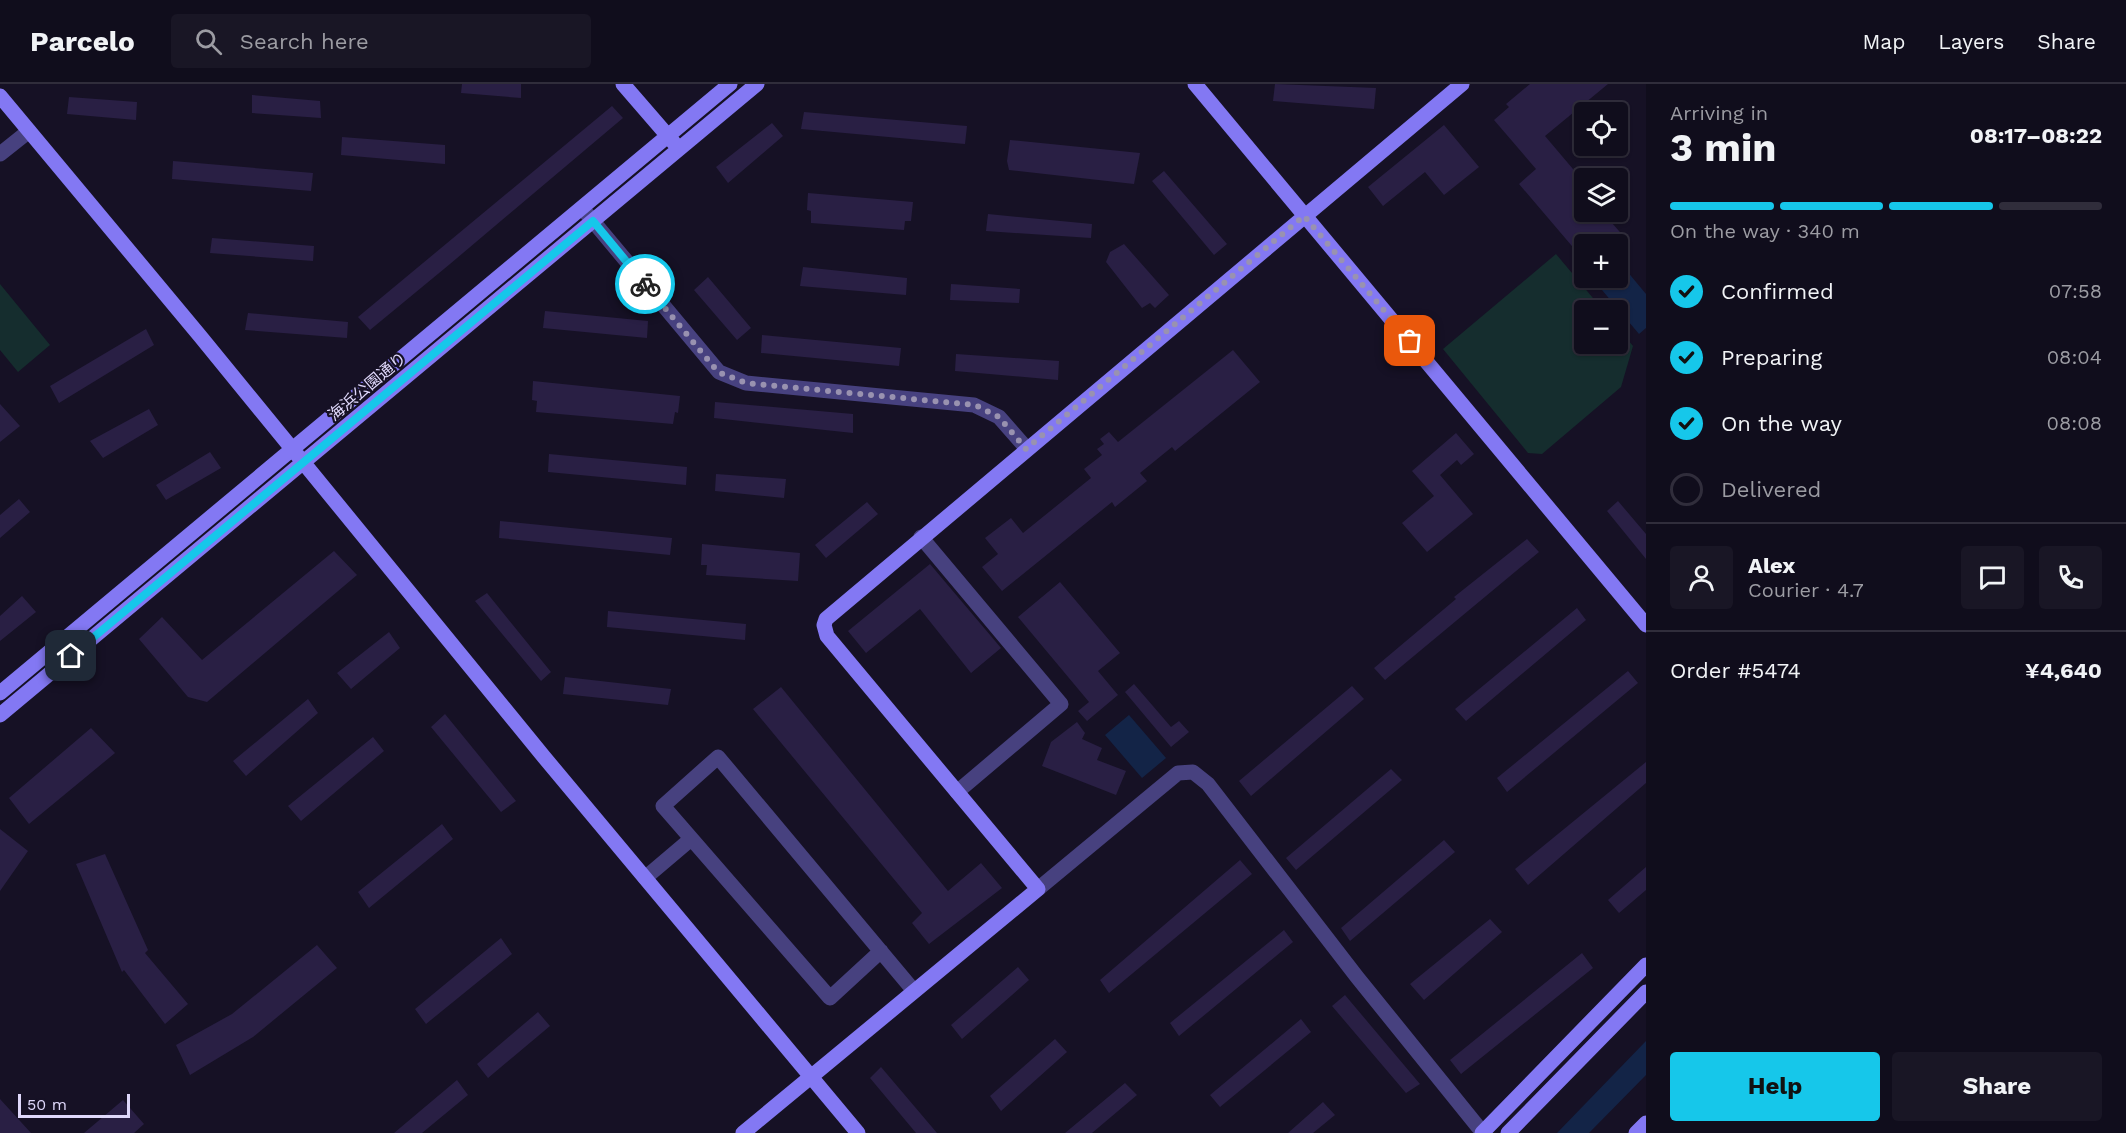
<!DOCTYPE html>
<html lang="en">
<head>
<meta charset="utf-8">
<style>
  :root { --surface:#100d1c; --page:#191625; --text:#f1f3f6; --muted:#9c9ca3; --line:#302d3b; --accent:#16c7ea }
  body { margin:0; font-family:"Work Sans","Noto Sans JP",sans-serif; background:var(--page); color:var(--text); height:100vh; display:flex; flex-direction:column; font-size:22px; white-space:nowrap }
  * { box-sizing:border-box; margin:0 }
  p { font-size:20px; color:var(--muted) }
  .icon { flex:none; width:33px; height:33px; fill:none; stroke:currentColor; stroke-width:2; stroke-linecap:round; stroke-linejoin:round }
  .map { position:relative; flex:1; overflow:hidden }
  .sheet { display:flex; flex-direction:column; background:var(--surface); width:480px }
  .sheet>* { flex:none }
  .tools { position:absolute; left:1574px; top:18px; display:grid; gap:12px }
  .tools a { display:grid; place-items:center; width:54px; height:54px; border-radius:6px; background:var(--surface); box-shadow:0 2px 4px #0004,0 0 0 2px var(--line); font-size:30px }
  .scale { position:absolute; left:18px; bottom:15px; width:112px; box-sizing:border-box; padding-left:6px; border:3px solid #dfd8fb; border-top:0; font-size:16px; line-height:21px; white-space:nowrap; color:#dfd8fb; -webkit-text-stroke:4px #161125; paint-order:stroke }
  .pin { position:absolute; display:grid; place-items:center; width:51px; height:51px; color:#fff; margin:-26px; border-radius:12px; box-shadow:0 3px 9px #0006 }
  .courier { position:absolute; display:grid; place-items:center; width:60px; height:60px; margin:-30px; border:4px solid #16c7ea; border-radius:50%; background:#fff; color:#222; box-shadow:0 2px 8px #0007 }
  .head em { font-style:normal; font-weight:700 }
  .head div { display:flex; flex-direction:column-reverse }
  .head { display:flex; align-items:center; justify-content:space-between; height:102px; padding:0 24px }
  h1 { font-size:39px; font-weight:700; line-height:45px }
  .bar { display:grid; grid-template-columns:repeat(4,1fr); gap:9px 6px; align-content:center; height:72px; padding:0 24px }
  .bar i { height:8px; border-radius:4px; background:var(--line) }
  .bar .current { background:var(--accent) }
  .bar p { grid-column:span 4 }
  .line { display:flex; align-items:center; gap:15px; padding:0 24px; border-top:2px solid var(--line) }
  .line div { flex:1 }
  .round { display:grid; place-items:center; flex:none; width:63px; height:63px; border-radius:6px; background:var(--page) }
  ol { padding:0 24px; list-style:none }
  li { display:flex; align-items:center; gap:18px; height:66px }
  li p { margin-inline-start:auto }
  li .icon { padding:6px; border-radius:50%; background:var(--accent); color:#111; stroke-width:4 }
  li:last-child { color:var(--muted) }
  li i { width:33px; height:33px; border:3px solid var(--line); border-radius:50% }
  .cta { display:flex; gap:12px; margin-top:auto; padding:12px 24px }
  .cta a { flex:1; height:69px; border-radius:6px; background:var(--accent); color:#111; font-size:24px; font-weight:700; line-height:69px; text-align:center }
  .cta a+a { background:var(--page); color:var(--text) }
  header { display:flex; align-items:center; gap:36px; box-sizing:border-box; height:84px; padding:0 30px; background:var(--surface); border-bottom:2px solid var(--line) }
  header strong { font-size:28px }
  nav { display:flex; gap:33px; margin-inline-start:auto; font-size:21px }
  .search { width:420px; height:54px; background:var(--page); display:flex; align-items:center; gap:15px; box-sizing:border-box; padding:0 21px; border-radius:6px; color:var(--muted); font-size:22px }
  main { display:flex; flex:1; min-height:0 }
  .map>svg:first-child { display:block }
  .green { fill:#152d2e }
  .water { fill:#132447 }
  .building { fill:#291f44 }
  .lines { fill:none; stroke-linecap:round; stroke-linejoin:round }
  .street { stroke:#47417f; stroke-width:15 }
  .secondary { stroke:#8378f3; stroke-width:15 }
  .done { stroke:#9992b0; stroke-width:6; stroke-dasharray:0 10.8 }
  .route { stroke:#16c7ea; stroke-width:8 }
  .labels { text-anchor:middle; stroke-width:4.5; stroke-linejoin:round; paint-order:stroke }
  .street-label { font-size:16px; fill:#dfd8fb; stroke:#161125 }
</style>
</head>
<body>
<header>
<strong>Parcelo</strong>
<div class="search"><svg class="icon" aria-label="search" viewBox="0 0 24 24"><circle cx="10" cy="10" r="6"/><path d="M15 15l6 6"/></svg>Search here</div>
<nav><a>Map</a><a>Layers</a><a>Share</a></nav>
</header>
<main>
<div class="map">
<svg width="1646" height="1049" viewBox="0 0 1646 1049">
  <rect width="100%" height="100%" fill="#161125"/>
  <path class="green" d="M1556 170 1603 226H1584V260H1617V243L1633 262 1621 303 1542 370 1528 369 1443 265Z
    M0 200 50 261 18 288 0 266Z"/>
  <path class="water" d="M1626 186 1646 210V244L1639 250 1602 206Z
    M1129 631 1166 674 1142 694 1105 651Z
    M1646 957V991L1589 1049H1557Z"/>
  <path class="building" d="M462 0H521V14L461 9Z
    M1275 0 1376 4 1374 25 1273 17Z
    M1530 0H1608L1545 52 1584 98V128H1609L1616 136 1612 139 1626 155 1619 160H1584L1577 168 1519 100 1536 85 1494 36 1509 23 1506 20Z
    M252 11 320 17 321 34 252 29Z
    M69 13 137 18 136 36 67 30Z
    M612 22 623 34 450 180 370 246 358 233Z
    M804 28 967 42 965 60 801 45Z
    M772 39 783 52 728 99 716 83Z
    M1444 41 1479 83 1444 111 1425 88 1383 122 1368 103Z
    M342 53 445 61V80L341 71Z
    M1010 56 1140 69 1134 100 1009 86 1007 77Z
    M173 77 313 89 311 107 172 95Z
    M1164 87 1227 160 1214 171 1152 97Z
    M808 109 913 118 911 137H905L904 146 811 139V127L807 126Z
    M988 130 1092 140 1091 154 986 147Z
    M212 154 314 162 313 177 210 169Z
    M1124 160 1169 211 1155 224 1150 219 1142 224 1106 178 1110 168Z
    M803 183 907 194 906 211 800 202Z
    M708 193 751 244 737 256 694 206Z
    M951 200 1020 205 1019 219 950 216Z
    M545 227 648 237 647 254 543 244Z
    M248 229 348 238 347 254 245 246Z
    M146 245 154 261 59 319 50 302Z
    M762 251 901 264 899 282 761 269Z
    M1233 266 1260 298 1175 367 1172 363 1140 389 1147 397 1115 423 1112 418 1002 507 982 483 998 470 985 454 1011 434 1023 449 1091 394 1084 385 1102 371 1097 365 1104 360 1100 355 1109 348 1118 358Z
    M956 270 1059 277 1058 296 955 287Z
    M533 297 680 312 678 329 675 328 673 340 536 328 537 317 532 316Z
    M715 318 853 330V349L714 334Z
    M0 320 20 342 0 358Z
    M149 325 158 341 103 374 90 357Z
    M1456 349 1474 370 1461 381 1457 376 1440 391 1473 430 1427 468 1402 439 1434 412 1412 387Z
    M210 368 221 384 166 416 156 401Z
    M549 370 687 383 686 401 548 388Z
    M716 390 786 395 784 414 715 407Z
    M19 415 30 428 0 454V431Z
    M1618 417 1646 450V475L1607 427Z
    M867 418 878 430 826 474 815 461Z
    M500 437 672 454 670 471 499 454Z
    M1527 455 1539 468 1385 596 1374 584 1456 515 1454 513Z
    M702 460 800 469 798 497 706 491 707 481H701Z
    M334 467 357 491 207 618 188 613 139 555 162 533 202 576Z
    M930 480 1001 564 971 589 920 525 866 569 848 547Z
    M1060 498 1120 569 1098 587 1118 611 1087 637 1078 627 1089 618 1018 533Z
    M487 509 551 588 541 597 475 517Z
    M22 512 36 528 0 557V532Z
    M1577 524 1586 536 1466 637 1455 625Z
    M608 527 746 540 745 556 607 543Z
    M389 548 400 564 351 605 337 589Z
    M1628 587 1638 599 1507 708 1497 694Z
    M565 593 671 605 668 621 563 610Z
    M1134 600 1171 643 1179 637 1189 648 1171 663 1125 608Z
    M1352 602 1364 615 1251 712 1239 697Z
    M781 603 948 807 981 779 1002 804 929 860 912 839 922 829 753 625Z
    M308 615 318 629 246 692 233 677Z
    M445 630 516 717 501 728 431 643Z
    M1077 638 1085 649 1082 655 1102 664 1097 676 1126 687 1116 711 1042 682 1051 658Z
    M91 644 115 669 29 740 9 714Z
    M373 653 384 667 301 737 288 722Z
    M1646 678V699L1528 801 1515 785Z
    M1391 685 1402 696 1296 786 1286 774Z
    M442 740 453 755 369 824 358 808Z
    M0 745 28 767 0 807Z
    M1444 756 1455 768 1350 857 1341 844Z
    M105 770 148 866 145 869 188 920 165 940 124 886 122 888 76 780Z
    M1240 776 1252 790 1109 909 1100 896Z
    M1646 783V806L1619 829 1608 816Z
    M1490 835 1502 848 1424 916 1410 900Z
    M1284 846 1293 858 1179 952 1170 939Z
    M501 854 512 870 426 940 415 925Z
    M317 861 337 884 253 953 190 991 176 961 232 930Z
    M1582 869 1593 884 1461 990 1450 976Z
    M1018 883 1029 896 962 955 951 941Z
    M1345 911 1420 1000 1406 1009 1332 922Z
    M538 928 550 942 488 994 477 980Z
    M1301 935 1311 948 1220 1023 1210 1011Z
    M1055 955 1067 968 1001 1027 990 1012Z
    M881 983 937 1049H916L870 994Z
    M457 996 468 1011 422 1049H394Z
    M1125 999 1137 1011 1092 1049H1065Z
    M0 1015 31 1049H0Z
    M123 1016 144 1040 134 1049H84Z
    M1323 1018 1335 1031 1313 1049H1288Z"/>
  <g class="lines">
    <path class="street" d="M0 70 29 47
      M582 124 719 288 746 299 974 321 999 333 1027 365
      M921 453 1061 620 957 708
      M645 794 691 755
      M1038 805 1178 689 1193 688 1208 700 1357 893 1483 1049
      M881 867 830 914 663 722 718 673 914 907"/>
    <path class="secondary" d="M623 0 674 59
      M1195 0 1646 541
      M0 12 200 252 544 673 858 1049
      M0 609 730 0
      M0 631 757 0
      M743 1049 1038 805 827 552 824 541 826 535 1462 0
      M1482 1049 1646 881
      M1508 1049 1646 908
      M1636 1049 1646 1039"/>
  </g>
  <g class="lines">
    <path class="done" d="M645 200 718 288 746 299 975 321 999 333 1026 365 1304 132 1410 257"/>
    <path class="route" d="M71 572 593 137 645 200"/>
  </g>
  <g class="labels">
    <g class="street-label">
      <text transform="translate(367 302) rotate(-40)" y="6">海浜公園通り</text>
    </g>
  </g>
</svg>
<div class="tools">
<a><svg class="icon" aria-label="locate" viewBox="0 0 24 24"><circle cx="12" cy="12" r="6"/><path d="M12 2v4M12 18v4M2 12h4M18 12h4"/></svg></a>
<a><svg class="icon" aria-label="layers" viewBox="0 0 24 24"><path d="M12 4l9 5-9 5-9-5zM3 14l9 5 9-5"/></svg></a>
<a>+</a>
<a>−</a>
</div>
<div class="scale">50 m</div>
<div class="pin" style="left:1410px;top:257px;background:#ea580c"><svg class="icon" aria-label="bag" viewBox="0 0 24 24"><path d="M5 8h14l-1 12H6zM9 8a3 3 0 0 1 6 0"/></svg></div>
<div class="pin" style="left:71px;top:572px;background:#1f2937"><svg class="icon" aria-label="home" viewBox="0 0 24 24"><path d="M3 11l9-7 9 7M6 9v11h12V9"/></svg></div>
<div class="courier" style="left:645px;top:200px"><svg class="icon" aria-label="bike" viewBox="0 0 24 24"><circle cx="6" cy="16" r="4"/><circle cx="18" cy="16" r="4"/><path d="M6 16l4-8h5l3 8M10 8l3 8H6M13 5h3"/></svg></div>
</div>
<section class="sheet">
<div class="head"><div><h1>3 min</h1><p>Arriving in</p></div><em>08:17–08:22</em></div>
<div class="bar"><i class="current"></i><i class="current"></i><i class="current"></i><i></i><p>On the way · 340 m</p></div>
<ol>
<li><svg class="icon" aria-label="check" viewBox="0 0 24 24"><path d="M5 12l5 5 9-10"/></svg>Confirmed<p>07:58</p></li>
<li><svg class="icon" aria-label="check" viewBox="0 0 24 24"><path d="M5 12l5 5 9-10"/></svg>Preparing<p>08:04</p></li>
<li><svg class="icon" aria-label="check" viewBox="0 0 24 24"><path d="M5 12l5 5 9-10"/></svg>On the way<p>08:08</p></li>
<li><i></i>Delivered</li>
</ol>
<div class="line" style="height:108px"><a class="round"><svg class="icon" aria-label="person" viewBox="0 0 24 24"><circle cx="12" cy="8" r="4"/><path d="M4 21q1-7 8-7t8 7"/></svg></a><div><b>Alex</b><p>Courier · 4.7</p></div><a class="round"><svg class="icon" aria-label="chat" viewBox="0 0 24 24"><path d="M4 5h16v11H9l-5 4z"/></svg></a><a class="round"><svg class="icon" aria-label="phone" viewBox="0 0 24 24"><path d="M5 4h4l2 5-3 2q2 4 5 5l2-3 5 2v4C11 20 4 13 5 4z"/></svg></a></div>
<div class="line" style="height:78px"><div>Order #5474</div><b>¥4,640</b></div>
<div class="cta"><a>Help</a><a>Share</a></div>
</section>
</main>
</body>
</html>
